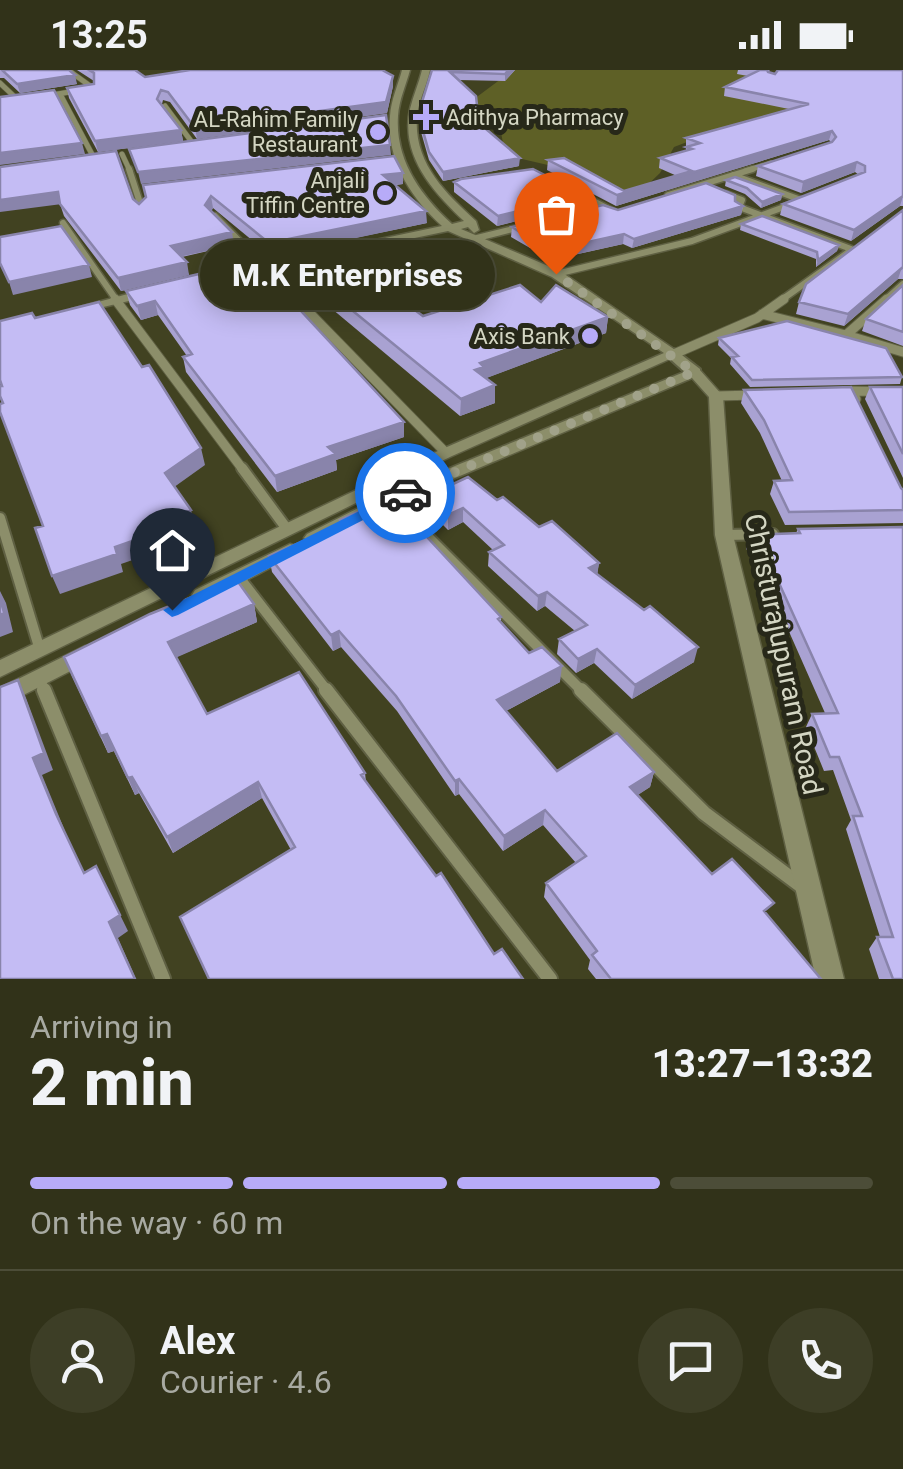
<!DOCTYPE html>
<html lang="en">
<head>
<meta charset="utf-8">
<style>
  :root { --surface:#313219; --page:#3d3e26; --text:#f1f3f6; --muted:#a8aaa2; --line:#4c4d38; --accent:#b7abf8 }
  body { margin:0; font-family:Roboto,sans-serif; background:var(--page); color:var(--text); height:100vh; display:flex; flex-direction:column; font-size:38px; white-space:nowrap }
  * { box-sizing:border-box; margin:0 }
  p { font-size:32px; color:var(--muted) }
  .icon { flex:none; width:55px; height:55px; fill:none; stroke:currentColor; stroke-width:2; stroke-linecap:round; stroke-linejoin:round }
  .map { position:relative; height:909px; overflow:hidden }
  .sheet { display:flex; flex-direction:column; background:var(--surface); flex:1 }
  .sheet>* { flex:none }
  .pin { position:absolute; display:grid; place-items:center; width:85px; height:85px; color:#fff; margin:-102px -42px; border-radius:50% 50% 50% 0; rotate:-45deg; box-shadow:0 0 10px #0007 }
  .pin .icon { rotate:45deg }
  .courier { position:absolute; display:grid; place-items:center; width:100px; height:100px; margin:-50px; border:8px solid #1a73e8; border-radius:50%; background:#fff; color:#222; box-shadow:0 2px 12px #0007 }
  .bubble { position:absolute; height:70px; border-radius:35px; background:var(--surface); box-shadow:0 5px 25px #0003,0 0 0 2px var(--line); font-size:32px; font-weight:800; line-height:70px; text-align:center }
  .overview em { font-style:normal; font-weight:800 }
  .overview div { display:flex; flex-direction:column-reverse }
  .overview { display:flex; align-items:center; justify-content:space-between; height:170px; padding:0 30px }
  h1 { font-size:65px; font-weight:800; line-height:75px }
  .bar { display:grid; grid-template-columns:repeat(4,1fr); gap:15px 10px; align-content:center; height:120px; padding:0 30px }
  .bar i { height:12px; border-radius:8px; background:var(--line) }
  .bar .on { background:var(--accent) }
  .bar p { grid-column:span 4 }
  .line { display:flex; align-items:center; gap:25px; padding:0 30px; border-top:2px solid var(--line) }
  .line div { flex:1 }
  .round { display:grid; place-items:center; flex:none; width:105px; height:105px; border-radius:52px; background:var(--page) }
  .status { display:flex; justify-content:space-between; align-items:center; height:70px; padding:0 50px; background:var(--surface); direction:ltr }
  .status svg { height:28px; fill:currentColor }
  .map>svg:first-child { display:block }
  .green { fill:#5e6026 }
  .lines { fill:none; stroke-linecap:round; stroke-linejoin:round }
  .minor-far4-casing { stroke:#5f6043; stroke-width:6 }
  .minor-far3-casing { stroke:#5f6043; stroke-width:9 }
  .minor-far2-casing { stroke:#5f6043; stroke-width:11 }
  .minor-far1-casing { stroke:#5f6043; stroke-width:14 }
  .minor-casing { stroke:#5f6043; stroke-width:18 }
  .tertiary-casing { stroke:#5f6043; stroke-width:3 }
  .secondary-casing { stroke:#5f6043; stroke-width:4 }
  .minor-far4 { stroke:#8c8e6a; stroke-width:5 }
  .minor-far3 { stroke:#8c8e6a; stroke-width:6 }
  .minor-far2 { stroke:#8c8e6a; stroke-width:9 }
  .minor-far1 { stroke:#8c8e6a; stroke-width:10 }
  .minor { stroke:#8c8e6a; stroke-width:14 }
  .tertiary { fill:#8c8e6a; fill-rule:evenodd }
  .secondary { fill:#8c8e6a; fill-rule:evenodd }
  .wall { fill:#a9a2d2 }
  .shaded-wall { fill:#8984ab }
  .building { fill:#c4bcf4; stroke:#8984ab; stroke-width:2.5 }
  .route { fill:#1a73e8 }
  .done { stroke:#a1a28a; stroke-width:10; stroke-dasharray:0 18 }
  .poi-dot { fill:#b7abf8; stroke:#272819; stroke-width:4 }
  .labels { text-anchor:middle; stroke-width:10; stroke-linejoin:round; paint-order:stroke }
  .far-poi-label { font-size:22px; fill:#d4d6c3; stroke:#272819; text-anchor:end }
  .street-label { font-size:28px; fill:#d4d6c3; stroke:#272819 }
</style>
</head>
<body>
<div class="status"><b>13:25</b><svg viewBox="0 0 49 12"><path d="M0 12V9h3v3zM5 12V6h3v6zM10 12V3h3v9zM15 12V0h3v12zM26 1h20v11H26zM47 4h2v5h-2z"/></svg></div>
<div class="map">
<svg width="903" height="909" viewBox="0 0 903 909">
  <rect width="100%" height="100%" fill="#414221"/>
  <path class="green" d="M513 0H746L812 59 716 61 674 77 660 103 634 128 578 102 505 85 501 62 466 35Z"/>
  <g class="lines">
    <defs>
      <path id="minor-far4" d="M0 13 18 30
        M60 24 94 88
        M46 26 93 18 68 0
        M165 36 194 75
        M122 84 130 101
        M745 101 771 93"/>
      <path id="minor-far3" d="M129 99 142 139
        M733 105 801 130
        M576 122 614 142
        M726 124 742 130 739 137 851 179
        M668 125 753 99
        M215 146 298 231
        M63 153 117 231
        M477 168 525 156
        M556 204 692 171 795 133
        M780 231 850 181
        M884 231 903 214"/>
      <path id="minor-far2" d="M115 229 244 401
        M296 229 446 383
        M762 244 846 265 887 229
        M846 265 903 282
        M674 284 757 248 784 229
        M716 326 756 325
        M856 329 852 321 903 322"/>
      <path id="minor-far1" d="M242 398 287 459
        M405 444 583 622
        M0 448 40 580
        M724 465 773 464
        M238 506 328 622
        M39 608 45 622"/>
      <path id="minor" d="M44 620 163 909
        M326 620 550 909
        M581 620 704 743 804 818"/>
      <path id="tertiary" d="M402 0H410C406 15 399 30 398 46 395 90 421 126 452 154L464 151C433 122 400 86 410 39 413 26 419 13 422 0H430C427 15 419 30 417 45 413 92 444 122 476 151L479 160 474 163 468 157 461 159 560 201 681 284 452 386 0 607V590L440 380 664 283 552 207 448 161 176 218V212L180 211 442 156C411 128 386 90 390 46 391 30 398 15 402 0Z
        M150 218 156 222 154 225 78 243 72 239Z
        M694 298 699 299 723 326 733 465 844 909H816L715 465 709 327 692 308 396 433 319 472 313 474 304 468 307 464 384 425Z
        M290 474 296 476 299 480 296 484 209 530H195L192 525 195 520Z
        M85 576 92 578 95 584 92 590 0 637V618Z"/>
      <path id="secondary" d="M674 279 700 299V305H688L668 287 666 284Z"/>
    </defs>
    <use href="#minor-far4" class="minor-far4-casing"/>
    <use href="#minor-far3" class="minor-far3-casing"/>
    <use href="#minor-far2" class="minor-far2-casing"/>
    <use href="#minor-far1" class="minor-far1-casing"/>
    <use href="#minor" class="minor-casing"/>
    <use href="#tertiary" class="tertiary-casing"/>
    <use href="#secondary" class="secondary-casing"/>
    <use href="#minor-far4" class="minor-far4"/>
    <use href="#minor-far3" class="minor-far3"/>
    <use href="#minor-far2" class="minor-far2"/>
    <use href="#minor-far1" class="minor-far1"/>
    <use href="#minor" class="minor"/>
    <use href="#tertiary" class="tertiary"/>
    <use href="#secondary" class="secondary"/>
  </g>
  <path class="wall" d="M0 0H69L77 14 20 23 4 8H0Z
    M77 0H135L145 7 393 16 387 43 197 69 170 32 163 30 162 34 181 60 183 71 98 82 69 28 67 18 94 14V11Z
    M432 0H515L505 11 458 10 479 53 519 96 443 111 429 90 421 62 422 32Z
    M738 0H770L768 2 775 4 903 0V136H900L851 171 780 145 783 134 859 105 855 102 801 123 756 106 758 96 831 72 829 70 616 136 547 100 548 90 624 121 677 106 659 98 660 88 686 81V68L789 39 724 26 725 17 748 6 737 4Z
    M0 97 133 129 139 134 403 103V114L396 115 427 153 316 176 382 216 423 246 541 232 608 247 606 263 486 308 495 333 460 346 307 218 306 215 286 198 284 183 271 186 213 138 211 141 234 175 182 187 189 205 121 221 64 146 60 134Z
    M726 110 782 124 781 130 761 138 745 124 725 116Z
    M454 112 584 125 583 134 497 156 454 122Z
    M735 131 743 136 741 145 632 178 623 174 569 186 550 172 530 178 511 167 512 157 618 140Z
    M903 140V209H898L844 256 796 244 799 232Z
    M741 154 839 175 837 181 816 197V189L740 160Z
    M903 215V276L862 261 866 249Z
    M126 221 219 226 404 352V367L336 390 337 400 277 422 186 302 183 287 187 286 158 245 141 250 130 235Z
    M719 268 902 307 900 314 750 317 730 294 731 288 718 275Z
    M870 317H903V408L865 329Z
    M744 320 903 420V453L785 455 770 424 774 411H782L760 363 741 333Z
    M427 426 497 430 599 493 597 504 694 592 632 629 594 593 576 603 557 584 559 569 575 561 545 536 537 541 488 496 489 482 493 480 463 452 448 460 428 440Z
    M340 450 501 547V553L529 583 560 612 506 641 557 701 654 702 650 717 637 725 712 804 768 846 821 909H596L588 899 590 890 544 827 546 813 576 793 543 755 503 781 459 724 455 726 397 641 341 577 333 581 272 502 269 486 341 455Z
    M798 459 903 909H879L869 879 877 867H880L846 759 851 750 833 700 824 701 806 657 812 644 825 643 764 505H758L746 478 750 465 796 463Z
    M254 534 257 552 176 587 207 644 365 703 366 712 494 884 523 909 291 780 262 728 173 783 139 723 135 725 114 681 108 683 71 604Z"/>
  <path class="shaded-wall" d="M509 0H515L505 11V4Z
    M75 5 77 14 20 23 17 14Z
    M393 6V16L387 43 197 69 195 58Z
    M181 60 183 71 98 82 95 71Z
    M832 61 829 70 616 136 617 125Z
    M82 73 85 84 0 95V83Z
    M390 75 391 85 141 114 138 102Z
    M520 88 519 96 443 111V102Z
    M857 92 855 102 801 123 803 112Z
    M403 103V114L383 116V105Z
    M58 122 62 134 0 142V130Z
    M782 124 781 130 761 138 762 132Z
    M584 125 583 134 497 156 498 146Z
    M211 126 213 138 208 148 205 135Z
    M903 126 900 136 851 171 854 160Z
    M743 136 741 145 632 178 634 169Z
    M426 141 427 153 271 186 269 173Z
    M232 162 234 175 174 188 171 176Z
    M551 163 550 172 530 178 531 169Z
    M624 164 623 174 569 186 570 176Z
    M839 175 837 181 816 197 818 190Z
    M187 192 189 205 121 221 118 208Z
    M89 195 92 207 13 225 9 212Z
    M902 197 898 209 844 256 848 244Z
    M155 231 158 245 141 250 137 236Z
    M608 247 606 263 484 309 475 300 480 293Z
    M495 315V333L460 346 461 329Z
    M404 352V367L336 390 337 400 277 422 275 406 328 377Z
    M201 378 205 395 170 420 165 403Z
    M463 438V452L448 460V445Z
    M191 440 195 458 186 461 188 471 121 494 123 502 60 524 52 506 179 444Z
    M599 493 597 507 589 498Z
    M0 521 6 533 13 562 0 567Z
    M547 522 545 536 537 541 538 526Z
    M254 534 257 552 173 589 168 572Z
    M339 561 341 577 333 581 331 565Z
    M698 577 694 592 632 629 635 615Z
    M597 579 594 593 576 603 578 589Z
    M562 596 560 612 496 646 497 630Z
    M18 610 26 628 53 700 42 705 65 761 56 744 33 688Z
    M107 664 114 681 108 683 101 666Z
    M654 702 650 717 626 733 630 717Z
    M132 707 139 723 135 725 128 708Z
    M459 709V724L455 726V711Z
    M258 712 262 728 173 783 167 767Z
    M545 740 543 755 503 781 504 766Z
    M96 796 128 861 118 868 136 909H135L109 852Z"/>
  <path class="building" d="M2 0H69L75 5 17 14Z
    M89 0H135L145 7 190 0H382L393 6 386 32 195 58 168 22 161 20 157 29 181 60 95 71 67 18 94 14V3Z
    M432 0H509L505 4 450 2 476 26 479 53 520 88 443 102 429 82 421 54 422 32Z
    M760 0H767L768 2 775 4 778 0H903V126L854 160 783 134 865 102V96L857 92 803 112 758 96 832 72 836 67 832 61 617 125 548 90 564 88 624 121 692 101 660 88 692 79 686 77 700 73 686 68 809 34 725 17Z
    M54 20 82 73 0 83V27Z
    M386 45 390 75 138 102 129 79Z
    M116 81 133 129 139 134 146 127 143 115 394 86 403 103 383 105 426 141 269 173 211 126 205 135 232 162 171 176 187 192 118 208 60 134 58 122 0 130V97Z
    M533 99 584 125 498 146 454 112 461 109Z
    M735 107 782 124 762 132 747 118 726 110Z
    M706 113 735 125V131L743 136 634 169 624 164 570 176 551 163 531 169 512 157 603 135 618 140Z
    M903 140V197L848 244 799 232 806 214Z
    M762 146 839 175 818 190 817 182 741 154Z
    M61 156 89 195 9 212 0 193V167Z
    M336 172 382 206 373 209 423 246 520 215 541 232 556 215 608 247 480 293 484 297 475 300 495 315 461 329 305 202H308L284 183Z
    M199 204 219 226 274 212 404 352 328 377 336 384 275 406 183 287 192 284 155 231 137 236 126 221Z
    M903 215V262L866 249Z
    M99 232 142 297 149 295 201 378 165 403 191 440 179 444 184 453 115 477 117 484 52 506 35 458 43 456 0 342V334L3 333 0 326V316H2L0 310V251L32 243 35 248Z
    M787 251 886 278 902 307 752 310 732 287 738 286 719 268Z
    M851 317 901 418 903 420V440L789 442 774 411 792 410 764 350 744 320Z
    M870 317H903V384Z
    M468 407 497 430 503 427 539 457 552 451 599 493 589 498 644 540 650 536 698 577 635 615 597 579 578 589 559 569 587 555 547 522 538 526 489 482 504 475 463 438 448 445 427 426Z
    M390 427 501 547 498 549 529 583 542 577 562 596 497 630 557 701 617 663 654 702 630 717 712 804 732 789 774 833 764 841 821 909H611L592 885 597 881 546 813 586 786 545 740 504 766 459 709 455 711 396 626 339 561 331 565 269 486 343 454 340 450Z
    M903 457V909H893L877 867H893L853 746H862L839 687H830L812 644 838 643 769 491H762L750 465 800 463 798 459Z
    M236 509 254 534 168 572 207 644 299 602 365 703 361 705 436 806 441 803 494 884 502 879 523 909H209L180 847 295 777 258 712 167 767 132 707 128 708 107 664 101 666 64 587 150 544Z
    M0 526 4 543 0 545Z
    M18 610 44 683 33 688 56 744 84 803 96 796 120 845 109 852 135 909H0V617Z"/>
  <path class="route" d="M405 418 413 423 410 426 178 545 172 547 163 540Z"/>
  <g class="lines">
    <path class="done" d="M405 423 694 302 556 204"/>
  </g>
  <g class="poi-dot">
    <path d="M421 32h10v10h10v10h-10v10h-10v-10h-10v-10h10z"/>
    <circle cx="378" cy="62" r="10"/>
    <circle cx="385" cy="123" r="10"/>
    <circle cx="590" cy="266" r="10"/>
  </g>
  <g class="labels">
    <g class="far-poi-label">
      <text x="446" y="55" text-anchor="start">Adithya Pharmacy</text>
      <text x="358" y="57">AL-Rahim Family<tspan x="358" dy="25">Restaurant</tspan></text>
      <text x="365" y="118">Anjali<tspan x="365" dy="25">Tiffin Centre</tspan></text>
      <text x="570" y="274">Axis Bank</text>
    </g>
    <g class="street-label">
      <text transform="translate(784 584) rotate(78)" y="10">Christurajupuram Road</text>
    </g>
  </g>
</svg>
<div class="pin" style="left:556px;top:204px;background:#ea580c"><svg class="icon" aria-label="bag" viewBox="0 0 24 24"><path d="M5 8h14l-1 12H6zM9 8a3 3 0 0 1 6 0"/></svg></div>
<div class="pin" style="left:172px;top:540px;background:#1f2937"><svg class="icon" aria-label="home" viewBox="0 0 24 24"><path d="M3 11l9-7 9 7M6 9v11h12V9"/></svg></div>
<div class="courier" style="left:405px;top:423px"><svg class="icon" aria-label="car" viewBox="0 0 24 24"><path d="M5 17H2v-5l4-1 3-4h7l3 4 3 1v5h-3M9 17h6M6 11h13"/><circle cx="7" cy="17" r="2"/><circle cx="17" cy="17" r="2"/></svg></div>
<div class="bubble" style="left:200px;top:170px;width:295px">M.K Enterprises</div>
</div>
<section class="sheet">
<div class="overview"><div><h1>2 min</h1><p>Arriving in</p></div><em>13:27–13:32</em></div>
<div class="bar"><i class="on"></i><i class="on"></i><i class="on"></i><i></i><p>On the way · 60 m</p></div>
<div class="line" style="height:180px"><a class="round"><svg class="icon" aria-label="person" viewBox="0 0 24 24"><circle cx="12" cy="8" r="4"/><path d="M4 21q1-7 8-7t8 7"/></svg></a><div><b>Alex</b><p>Courier · 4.6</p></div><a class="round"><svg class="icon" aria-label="chat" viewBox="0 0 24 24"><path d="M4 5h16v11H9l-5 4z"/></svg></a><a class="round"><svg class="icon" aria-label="phone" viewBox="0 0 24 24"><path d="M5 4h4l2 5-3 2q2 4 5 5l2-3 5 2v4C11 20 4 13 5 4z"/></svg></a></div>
</section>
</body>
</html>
